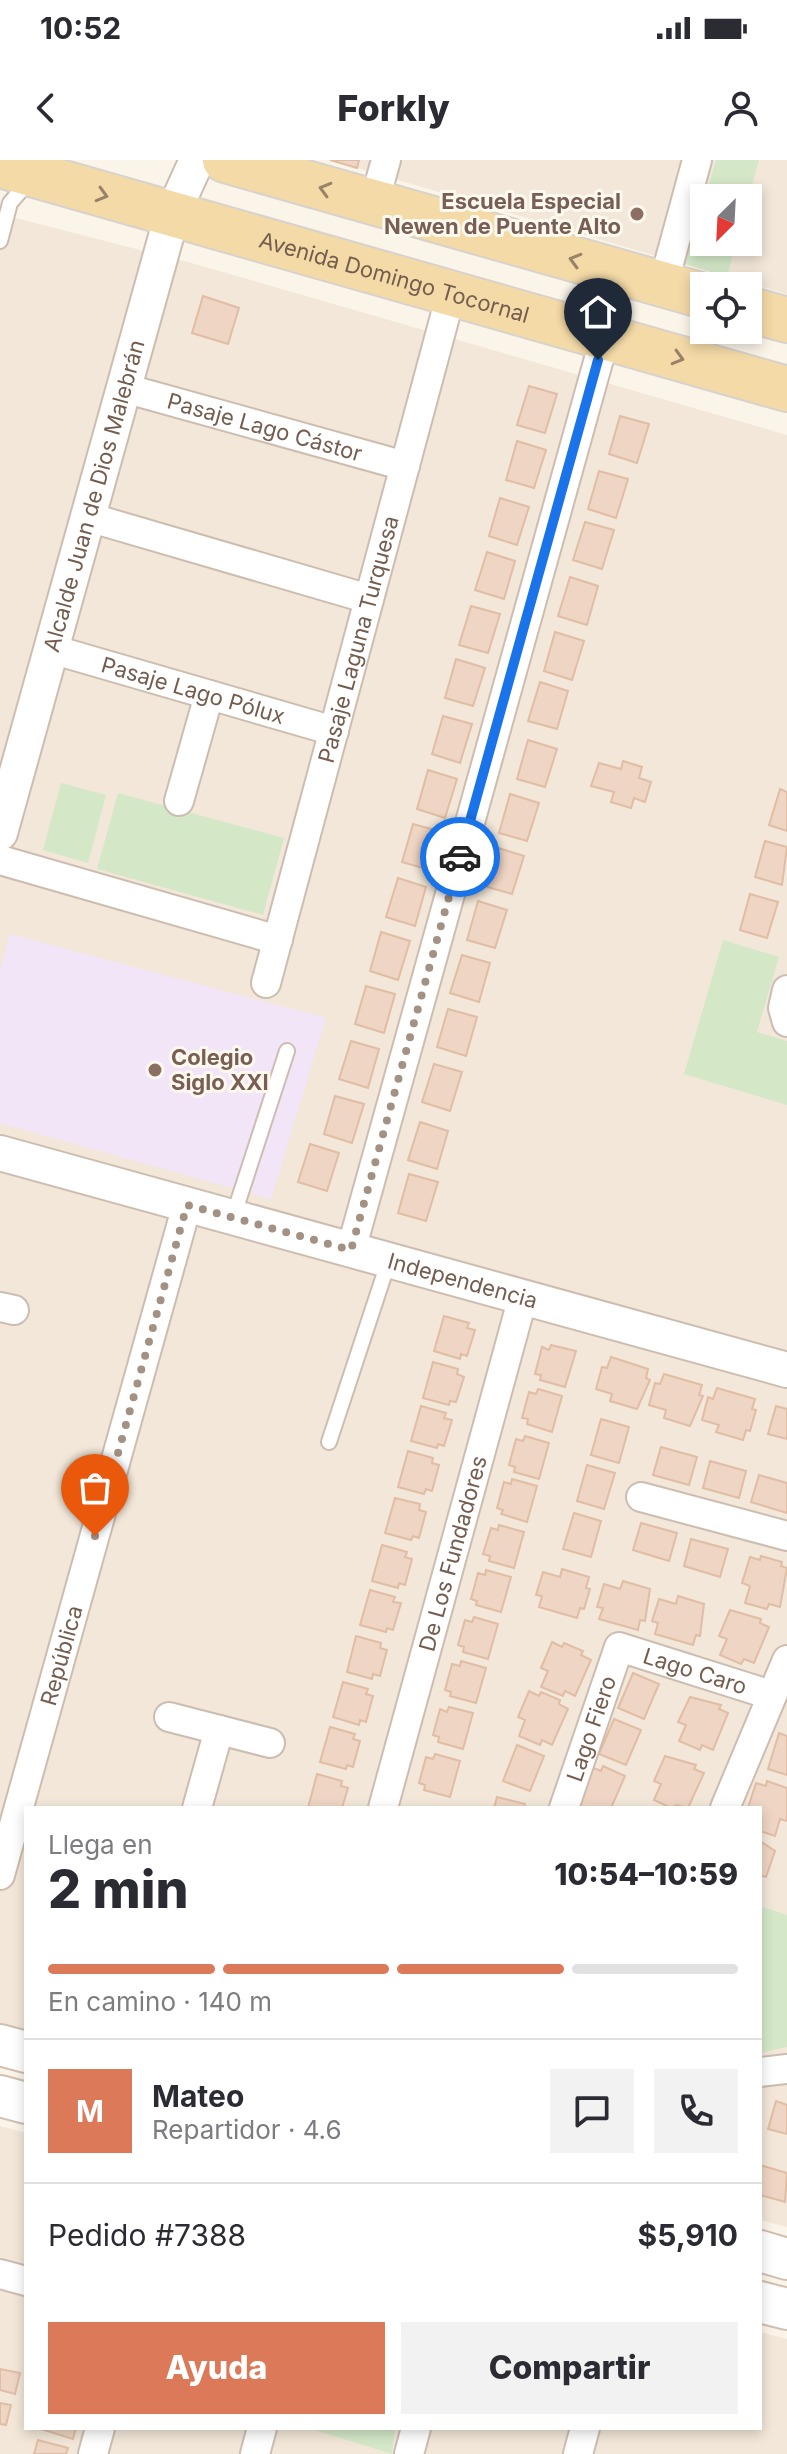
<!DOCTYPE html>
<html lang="es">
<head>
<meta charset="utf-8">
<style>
  :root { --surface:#fff; --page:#f2f2f3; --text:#2b2b33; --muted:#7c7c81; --line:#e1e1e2; --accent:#db7958 }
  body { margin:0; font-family:Inter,sans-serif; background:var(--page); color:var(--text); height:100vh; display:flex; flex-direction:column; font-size:30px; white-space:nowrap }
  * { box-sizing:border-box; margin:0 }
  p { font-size:26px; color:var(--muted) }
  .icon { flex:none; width:44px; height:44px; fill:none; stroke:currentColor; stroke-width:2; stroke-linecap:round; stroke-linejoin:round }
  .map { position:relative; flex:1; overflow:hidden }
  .sheet { position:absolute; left:24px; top:1646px; width:738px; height:624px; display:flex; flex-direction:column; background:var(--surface); border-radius:0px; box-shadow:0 4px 12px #0003 }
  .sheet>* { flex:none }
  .needle { width:52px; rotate:204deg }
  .fabs { position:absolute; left:690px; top:24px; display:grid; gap:16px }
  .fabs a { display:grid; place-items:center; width:72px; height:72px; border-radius:0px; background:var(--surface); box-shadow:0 4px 12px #0003; font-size:40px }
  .pin { position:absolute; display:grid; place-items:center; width:68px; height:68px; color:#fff; margin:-82px -34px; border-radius:50% 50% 50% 0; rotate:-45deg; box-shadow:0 0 8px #0007 }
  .pin .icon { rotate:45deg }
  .courier { position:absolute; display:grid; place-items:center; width:80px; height:80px; margin:-40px; border:6px solid #1a73e8; border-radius:50%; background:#fff; color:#222; box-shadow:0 2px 10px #0007 }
  .summary em { font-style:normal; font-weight:800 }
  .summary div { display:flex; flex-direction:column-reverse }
  .summary { display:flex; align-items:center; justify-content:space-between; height:136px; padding:0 24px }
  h1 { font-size:52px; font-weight:800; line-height:60px }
  .bar { display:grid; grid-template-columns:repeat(4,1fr); gap:12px 8px; align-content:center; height:96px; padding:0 24px }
  .bar i { height:10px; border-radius:6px; background:var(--line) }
  .bar .active { background:var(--accent) }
  .bar p { grid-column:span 4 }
  .line { display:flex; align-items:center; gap:20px; padding:0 24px; border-top:2px solid var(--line) }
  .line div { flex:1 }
  .round { display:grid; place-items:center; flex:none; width:84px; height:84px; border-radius:0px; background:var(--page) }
  .button { display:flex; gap:16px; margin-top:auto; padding:16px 24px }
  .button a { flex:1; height:92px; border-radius:0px; background:var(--accent); color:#fff; font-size:32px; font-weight:800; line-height:92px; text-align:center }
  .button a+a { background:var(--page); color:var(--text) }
  .status { display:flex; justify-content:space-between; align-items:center; height:56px; padding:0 40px; background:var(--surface); direction:ltr }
  .status svg { height:22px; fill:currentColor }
  header { display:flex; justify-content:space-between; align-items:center; height:104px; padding:0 24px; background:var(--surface); font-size:36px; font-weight:800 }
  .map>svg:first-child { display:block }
  .residential { fill:#f2e7d8; fill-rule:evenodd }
  .education { fill:#f2e5f8 }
  .green { fill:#d4e8c8 }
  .building { fill:#efd5c3; stroke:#e0bda4; stroke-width:2 }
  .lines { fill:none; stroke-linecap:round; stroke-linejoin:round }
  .service-casing { stroke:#cdbdb0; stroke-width:18 }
  .minor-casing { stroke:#cdbdb0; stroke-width:32 }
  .tertiary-casing { stroke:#cdbdb0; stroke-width:38 }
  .secondary-casing { stroke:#d1bfb0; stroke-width:44 }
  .primary-casing { stroke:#d8d2cd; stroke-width:48 }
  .service { stroke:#fff; stroke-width:14 }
  .minor { stroke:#fff; stroke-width:28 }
  .tertiary { stroke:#fff; stroke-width:34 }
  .secondary { stroke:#fff; stroke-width:40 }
  .primary { stroke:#f4daa7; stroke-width:44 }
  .oneway { stroke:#9a8269 }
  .done { stroke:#a39284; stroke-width:8; stroke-dasharray:0 14.4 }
  .route { stroke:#1a73e8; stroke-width:10 }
  .education-dot { fill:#8d6e63; stroke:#fef9ef; stroke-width:3 }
  .labels { text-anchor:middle; stroke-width:6; stroke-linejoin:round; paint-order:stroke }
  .education-label { font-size:22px; font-weight:bold; fill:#785e54; stroke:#fef9ef; text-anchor:end }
  .street-label { font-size:22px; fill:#745d4e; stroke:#fef9ef }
</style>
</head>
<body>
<div class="status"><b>10:52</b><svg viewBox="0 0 49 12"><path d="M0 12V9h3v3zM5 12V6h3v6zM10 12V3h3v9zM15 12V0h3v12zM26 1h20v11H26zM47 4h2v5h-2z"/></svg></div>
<header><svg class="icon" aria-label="back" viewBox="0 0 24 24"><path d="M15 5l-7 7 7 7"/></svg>Forkly<svg class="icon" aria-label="person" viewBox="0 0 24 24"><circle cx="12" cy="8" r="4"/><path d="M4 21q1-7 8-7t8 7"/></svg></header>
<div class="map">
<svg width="787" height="2294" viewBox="0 0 787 2294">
  <rect width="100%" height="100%" fill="#fbf5e9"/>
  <path class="residential" d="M330 0H787V134L727 117ZM704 38H748V82H704Z
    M0 54 195 104 787 275V2067L760 2060V1648H26V1913L0 1906Z
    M0 1966 26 1973V2268H760V2172L787 2179V2294H0Z"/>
  <path class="education" d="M10 774 326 858 271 1039 0 963V810Z"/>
  <path class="green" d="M716 0H759L748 39 705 38Z
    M704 40V82H736L727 117 685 104Z
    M61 623 106 635 88 703 43 690Z
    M118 633 284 678 263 755 97 709Z
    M723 780 779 797 757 872 787 881V945L684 914Z
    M760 1746 787 1755V1887L760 1893Z
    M308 2268H395L392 2294Z"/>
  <path class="building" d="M330 0H359L357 8Z
    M203 136 239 148 228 184 192 173Z
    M529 226 557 234 545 273 517 265Z
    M620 256 649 264 637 303 609 294Z
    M517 281 546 290 534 328 506 320Z
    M599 311 628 319 616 358 588 349Z
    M500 338 529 347 517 385 489 376Z
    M585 362 614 370 602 409 573 400Z
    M487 392 515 401 504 439 475 430Z
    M570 417 598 426 587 465 558 456Z
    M471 446 500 454 488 493 459 485Z
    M555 472 584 481 572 520 544 511Z
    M456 499 485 508 473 546 445 538Z
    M540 522 568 531 557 569 528 561Z
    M443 556 472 564 460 603 432 594Z
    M528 580 557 589 545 627 517 619Z
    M623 601 642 607 639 618 651 622 645 642 634 638 631 648 611 642 614 632 591 626 599 603 621 609Z
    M428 610 457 619 445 658 417 649Z
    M780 629 787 632V671L769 665Z
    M510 634 539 643 527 681 499 673Z
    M413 664 442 672 430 710 402 702Z
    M765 681 787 687 782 725 755 717Z
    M495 687 524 696 512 734 484 726Z
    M398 718 426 727 415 766 386 757Z
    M750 734 778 742 767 778 740 770Z
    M478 741 507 750 495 788 467 780Z
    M381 772 410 781 398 820 370 811Z
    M462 795 490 803 479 842 450 833Z
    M366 826 395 834 384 873 355 864Z
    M448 849 477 857 466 896 437 887Z
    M351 881 379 889 368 928 339 919Z
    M434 904 462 912 450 951 422 942Z
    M335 936 364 944 352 983 324 974Z
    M420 962 448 971 437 1009 408 1000Z
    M310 984 339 993 327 1031 298 1022Z
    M409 1014 438 1022 426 1061 398 1053Z
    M444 1156 469 1163 467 1168 475 1170 467 1196 461 1194 460 1199 434 1191Z
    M551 1185 576 1191 565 1227 540 1220 541 1215 535 1214 542 1187 549 1190Z
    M611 1197 648 1209 646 1218 650 1220 637 1249 610 1241 612 1234 596 1229 602 1207 607 1208Z
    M433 1202 458 1209 457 1214 464 1217 456 1242 450 1241 449 1245 423 1238Z
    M664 1214 702 1225 699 1235 703 1236 690 1266 664 1258 666 1250 649 1245 655 1223 660 1224Z
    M717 1228 755 1239 752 1249 756 1250 750 1271 746 1270 743 1280 716 1272 719 1265 702 1260 708 1237 713 1239Z
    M538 1229 562 1236 552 1272 527 1264 528 1259 522 1258 529 1232 536 1234Z
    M421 1246 446 1253 444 1258 452 1260 444 1286 438 1284 437 1288 411 1281Z
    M776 1246 787 1249V1279L768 1274Z
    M601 1259 629 1267 619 1303 591 1295Z
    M525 1276 549 1283 539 1319 514 1312 515 1307 509 1305 516 1279 523 1281Z
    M661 1287 697 1297 689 1325 653 1315Z
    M408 1291 433 1298 432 1303 439 1305 432 1331 426 1329 424 1334 398 1327Z
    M710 1301 746 1311 739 1338 703 1328Z
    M587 1305 615 1313 604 1349 577 1341Z
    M759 1315 787 1323V1353L751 1342Z
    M512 1319 537 1326 527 1362 501 1354 503 1350 497 1348 504 1322 511 1324Z
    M395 1338 420 1344 419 1350 426 1352 419 1378 413 1376 411 1380 385 1373Z
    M574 1353 601 1361 591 1397 563 1389Z
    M641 1363 677 1373 669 1401 633 1390Z
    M499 1365 524 1372 514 1408 489 1401 490 1396 483 1394 491 1368 498 1370Z
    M691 1379 728 1389 720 1417 684 1406Z
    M382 1385 407 1392 405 1397 412 1399 405 1425 399 1423 398 1428 372 1421Z
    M761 1396 782 1402 781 1406 787 1408 780 1447 769 1444 767 1449 745 1443 750 1426 742 1423 750 1397 760 1400Z
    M562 1409 589 1417 586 1428 590 1429 584 1449 580 1448 577 1458 539 1447 542 1436 536 1435 543 1412 560 1417Z
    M486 1410 511 1417 501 1452 476 1445 477 1441 471 1439 478 1413 485 1415Z
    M623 1421 650 1429 645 1461 640 1460 638 1470 599 1459 603 1448 597 1447 604 1424 620 1429Z
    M370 1430 395 1437 393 1442 401 1443 393 1470 387 1468 386 1472 360 1465Z
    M678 1436 704 1444 700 1476 696 1475 693 1485 655 1474 658 1463 652 1461 659 1439 676 1444Z
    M730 1450 761 1459 760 1463 769 1467 754 1503 744 1499 741 1504 720 1495 727 1479 719 1476Z
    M474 1457 498 1464 488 1499 463 1492 464 1487 458 1485 465 1460 472 1462Z
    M356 1476 381 1483 380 1488 387 1490 380 1516 373 1514 372 1519 347 1512Z
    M552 1482 562 1487 564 1483 583 1491 581 1495 591 1500 575 1536 565 1531 563 1536 541 1527 548 1511 541 1508Z
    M461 1501 486 1508 476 1543 450 1536 451 1532 445 1530 452 1504 460 1506Z
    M633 1513 659 1524 644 1559 618 1548Z
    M343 1522 368 1529 366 1534 373 1536 366 1562 360 1560 359 1565 333 1557Z
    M529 1531 539 1536 541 1532 560 1540 559 1544 568 1549 552 1585 542 1580 540 1585 519 1576 525 1560 518 1557Z
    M690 1537 721 1545 719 1549 728 1553 713 1590 702 1585 700 1590 679 1581 686 1565 678 1562Z
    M449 1547 473 1553 463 1589 438 1582 439 1577 433 1575 440 1549 447 1552Z
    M614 1559 641 1570 626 1605 599 1594Z
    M330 1567 355 1574 353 1579 360 1581 353 1607 347 1605 346 1609 320 1602Z
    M779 1573 787 1576V1615L768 1609Z
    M517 1585 544 1596 530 1631 503 1621Z
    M435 1594 460 1601 450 1637 424 1630 425 1625 419 1623 426 1597 433 1599Z
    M665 1596 696 1605 694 1609 704 1613 688 1648 677 1645 671 1648 654 1640 661 1624 654 1621Z
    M603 1606 625 1616 611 1648H584L575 1643 591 1607 601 1611Z
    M317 1614 342 1621 341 1626 348 1628 342 1648H308Z
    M767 1621 787 1628V1661L780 1659 775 1676 760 1671V1648H748L756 1623 766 1626Z
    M497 1637 525 1644 524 1648H494Z
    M760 1681 775 1691 766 1717 760 1715Z
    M776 1941 787 1945V1974L768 1969Z
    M760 2005 787 2013 785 2042 760 2035Z
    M0 2209 20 2213 15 2234 0 2230Z
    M0 2243 11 2245 6 2265 0 2264Z
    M38 2268H76L73 2279Z
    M38 2280 68 2288 66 2294H34Z"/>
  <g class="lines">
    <defs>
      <path id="service" d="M0 81 10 43 29 21
        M233 1057 287 891
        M329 1282 389 1100"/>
      <g id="minor">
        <path d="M374 43 386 0"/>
        <path d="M663 125 697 0"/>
        <path id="s1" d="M124 228 405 306"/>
        <path d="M88 357 369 439"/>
        <path id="s2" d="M51 489 334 571"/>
        <path d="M179 641 209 535"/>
        <path d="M0 700 278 780"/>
        <path id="s3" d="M266 823 451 134"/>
        <path d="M787 830 783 848 787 862"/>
        <path d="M351 1090 605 177"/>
        <path d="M0 1147 14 1150"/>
        <path d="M641 1337 787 1376"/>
        <path d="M169 1557 270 1583"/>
        <path d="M197 1648 219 1570"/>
        <path id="s4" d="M383 1648 523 1137"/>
        <path id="s5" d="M564 1648 619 1487 771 1535"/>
        <path d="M725 1648 787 1500"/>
        <path id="s6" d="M0 1715 187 1045"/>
        <path d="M760 1912 787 1909"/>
        <path d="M0 2114 26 2121"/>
        <path d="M93 2294 100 2268"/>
        <path d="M255 2294 262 2268"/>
        <path d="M409 2294 416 2268"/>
        <path d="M578 2294 585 2268"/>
      </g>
      <g id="tertiary">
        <path id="s7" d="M0 673 172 55 197 0"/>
        <path id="s8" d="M0 993 787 1210"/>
      </g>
      <path id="secondary" d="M0 1885 26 1892
        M0 1936 26 1943
        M760 2091 787 2099
        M760 2142 787 2149"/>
      <g id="primary">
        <path d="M225 0 704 136"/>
        <path id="s9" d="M0 5 787 229"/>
        <path d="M748 149 787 160"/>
      </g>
    </defs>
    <use href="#service" class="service-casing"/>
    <use href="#minor" class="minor-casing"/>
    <use href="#tertiary" class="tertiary-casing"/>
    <use href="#secondary" class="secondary-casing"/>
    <use href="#primary" class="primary-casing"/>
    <use href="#service" class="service"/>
    <use href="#minor" class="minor"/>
    <use href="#tertiary" class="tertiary"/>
    <use href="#secondary" class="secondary"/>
    <use href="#primary" class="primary"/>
  </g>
  <defs><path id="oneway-chevron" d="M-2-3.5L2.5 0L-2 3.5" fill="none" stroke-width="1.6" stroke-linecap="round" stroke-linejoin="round" transform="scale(2)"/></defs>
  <g class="oneway">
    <use href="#oneway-chevron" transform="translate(325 29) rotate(-164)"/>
    <use href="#oneway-chevron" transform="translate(102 35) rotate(16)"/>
    <use href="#oneway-chevron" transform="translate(575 100) rotate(-164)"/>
    <use href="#oneway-chevron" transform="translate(678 198) rotate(16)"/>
  </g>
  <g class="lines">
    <path class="done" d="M95 1376 187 1045 351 1090 460 697"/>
    <path class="route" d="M460 697 598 200"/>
  </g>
  <g class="education-dot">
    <circle cx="637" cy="54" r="8"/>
    <circle cx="155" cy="910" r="8"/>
  </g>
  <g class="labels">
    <g class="education-label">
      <text x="621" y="49">Escuela Especial<tspan x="621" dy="25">Newen de Puente Alto</tspan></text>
      <text x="171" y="905" text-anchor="start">Colegio<tspan x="171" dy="25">Siglo XXI</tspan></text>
    </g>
    <g class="street-label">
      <text dy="8" stroke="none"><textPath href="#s9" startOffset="410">Avenida Domingo Tocornal</textPath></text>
      <text dy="8" stroke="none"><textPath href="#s1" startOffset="146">Pasaje Lago Cástor</textPath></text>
      <text dy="8" stroke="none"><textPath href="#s7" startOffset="350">Alcalde Juan de Dios Malebrán</textPath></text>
      <text dy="8" stroke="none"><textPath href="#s3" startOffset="356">Pasaje Laguna Turquesa</textPath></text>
      <text dy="8" stroke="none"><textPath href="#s2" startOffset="148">Pasaje Lago Pólux</textPath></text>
      <text dy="8" stroke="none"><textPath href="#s8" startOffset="480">Independencia</textPath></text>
      <text dy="8" stroke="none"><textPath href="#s4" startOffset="264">De Los Fundadores</textPath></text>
      <text dy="8" stroke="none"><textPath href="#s6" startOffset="228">República</textPath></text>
      <text dy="8" stroke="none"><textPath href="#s5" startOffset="250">Lago Caro</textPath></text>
      <text dy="8" stroke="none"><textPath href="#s5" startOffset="84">Lago Fiero</textPath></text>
    </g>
  </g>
</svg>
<div class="fabs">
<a><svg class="needle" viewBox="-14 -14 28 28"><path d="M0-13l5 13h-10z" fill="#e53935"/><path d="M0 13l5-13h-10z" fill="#7c7c81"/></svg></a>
<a><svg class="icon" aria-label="locate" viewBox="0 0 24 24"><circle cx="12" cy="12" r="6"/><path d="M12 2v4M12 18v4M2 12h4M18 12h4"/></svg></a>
</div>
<div class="pin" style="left:95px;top:1376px;background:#ea580c"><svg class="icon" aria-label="bag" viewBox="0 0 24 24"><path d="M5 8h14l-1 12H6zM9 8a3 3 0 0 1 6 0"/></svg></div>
<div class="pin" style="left:598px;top:200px;background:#1f2937"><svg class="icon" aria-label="home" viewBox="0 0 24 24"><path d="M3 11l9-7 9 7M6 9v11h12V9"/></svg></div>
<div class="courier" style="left:460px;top:697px"><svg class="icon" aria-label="car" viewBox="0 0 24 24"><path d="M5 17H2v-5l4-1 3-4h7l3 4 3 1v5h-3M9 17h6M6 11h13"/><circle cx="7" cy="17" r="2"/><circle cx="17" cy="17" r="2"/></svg></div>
<section class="sheet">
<div class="summary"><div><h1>2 min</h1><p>Llega en</p></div><em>10:54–10:59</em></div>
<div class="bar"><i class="active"></i><i class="active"></i><i class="active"></i><i></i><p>En camino · 140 m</p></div>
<div class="line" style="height:144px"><b class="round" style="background:var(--accent);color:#fff">M</b><div><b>Mateo</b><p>Repartidor · 4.6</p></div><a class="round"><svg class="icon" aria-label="chat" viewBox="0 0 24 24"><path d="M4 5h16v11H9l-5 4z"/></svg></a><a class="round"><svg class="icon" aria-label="phone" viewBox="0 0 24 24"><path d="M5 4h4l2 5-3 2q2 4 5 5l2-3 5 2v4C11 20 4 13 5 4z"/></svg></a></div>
<div class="line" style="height:104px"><div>Pedido #7388</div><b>$5,910</b></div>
<div class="button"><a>Ayuda</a><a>Compartir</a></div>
</section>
</div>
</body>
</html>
